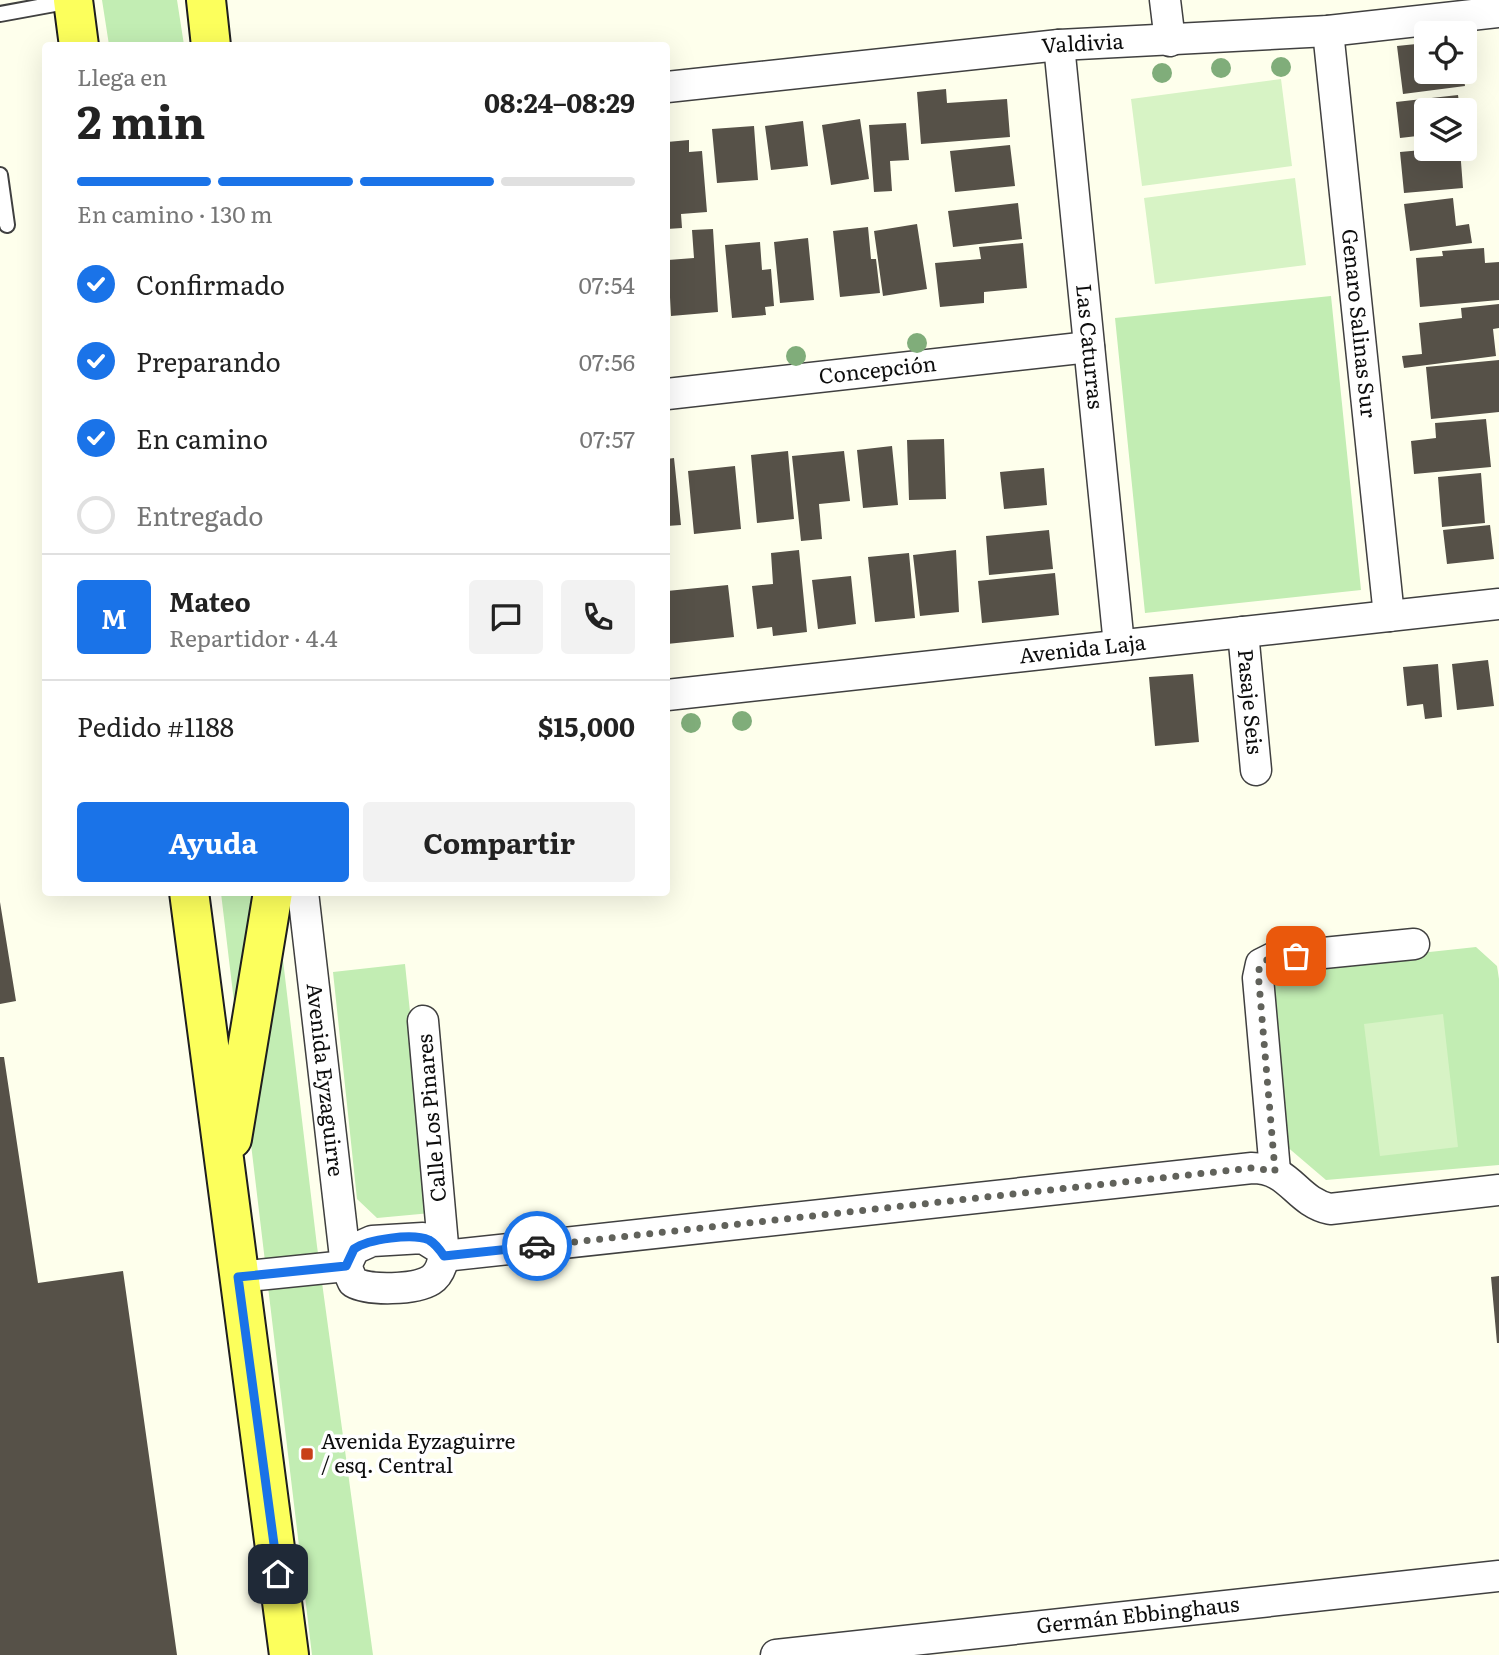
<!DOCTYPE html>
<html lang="es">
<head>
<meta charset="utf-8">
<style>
  :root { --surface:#fff; --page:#f2f2f2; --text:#222; --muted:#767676; --line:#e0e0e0; --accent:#1a73e8 }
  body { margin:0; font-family:Literata,serif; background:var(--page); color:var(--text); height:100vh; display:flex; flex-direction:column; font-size:26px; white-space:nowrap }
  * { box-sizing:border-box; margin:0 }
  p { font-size:23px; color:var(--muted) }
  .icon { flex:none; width:38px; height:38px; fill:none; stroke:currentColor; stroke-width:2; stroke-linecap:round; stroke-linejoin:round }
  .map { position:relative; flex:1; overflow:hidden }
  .panel { position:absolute; left:42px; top:42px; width:628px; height:854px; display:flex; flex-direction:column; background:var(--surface); border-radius:7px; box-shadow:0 7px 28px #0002 }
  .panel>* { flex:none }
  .buttons { position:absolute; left:1414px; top:21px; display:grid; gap:14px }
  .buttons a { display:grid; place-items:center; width:63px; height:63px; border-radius:7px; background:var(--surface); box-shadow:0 7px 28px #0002; font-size:35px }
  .pin { position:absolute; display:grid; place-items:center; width:60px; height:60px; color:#fff; margin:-30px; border-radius:14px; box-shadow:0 4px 10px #0006 }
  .courier { position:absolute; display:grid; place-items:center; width:70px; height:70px; margin:-35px; border:5px solid #1a73e8; border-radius:50%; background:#fff; color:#222; box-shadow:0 2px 9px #0007 }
  .overview em { font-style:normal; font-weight:700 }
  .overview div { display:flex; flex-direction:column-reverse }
  .overview { display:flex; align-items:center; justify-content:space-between; height:119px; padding:0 35px }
  h1 { font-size:46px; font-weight:700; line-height:52px }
  .bar { display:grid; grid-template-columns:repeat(4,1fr); gap:10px 7px; align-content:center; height:84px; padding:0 35px }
  .bar i { height:9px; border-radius:5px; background:var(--line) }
  .bar .active { background:var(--accent) }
  .bar p { grid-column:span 4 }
  .line { display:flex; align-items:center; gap:18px; padding:0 35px; border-top:2px solid var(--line) }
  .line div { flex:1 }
  .round { display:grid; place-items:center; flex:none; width:74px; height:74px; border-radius:7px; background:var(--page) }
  ol { padding:0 35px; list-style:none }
  li { display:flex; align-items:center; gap:21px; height:77px }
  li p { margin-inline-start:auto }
  li .icon { padding:7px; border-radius:50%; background:var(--accent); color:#fff; stroke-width:4 }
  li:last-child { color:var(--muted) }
  li i { width:38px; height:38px; border:4px solid var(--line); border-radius:50% }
  .action { display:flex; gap:14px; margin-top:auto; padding:14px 35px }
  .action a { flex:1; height:80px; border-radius:7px; background:var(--accent); color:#fff; font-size:28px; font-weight:700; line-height:80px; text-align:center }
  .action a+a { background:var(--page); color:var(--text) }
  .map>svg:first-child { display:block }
  .green { fill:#c2edb3 }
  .pitch { fill:#d7f3c5 }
  .building { fill:#565148 }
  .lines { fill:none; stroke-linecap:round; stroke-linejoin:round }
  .service-casing { stroke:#404040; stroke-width:18 }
  .minor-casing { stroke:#404040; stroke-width:33 }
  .primary-casing { stroke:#1e1e1e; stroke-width:42 }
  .service { stroke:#fff; stroke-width:14 }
  .minor { stroke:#fff; stroke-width:30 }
  .primary { stroke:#fcff5c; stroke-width:38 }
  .tree { fill:#80ad7a }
  .done { stroke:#61625b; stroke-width:7; stroke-dasharray:0 12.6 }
  .route { stroke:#1a73e8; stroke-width:9 }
  .poi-dot { fill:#c83f19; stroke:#fff; stroke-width:2.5 }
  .labels { text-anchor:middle; stroke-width:7; stroke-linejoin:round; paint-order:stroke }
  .street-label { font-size:21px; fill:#0d0d0d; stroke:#fff }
  .poi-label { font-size:21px; fill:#0d0d0d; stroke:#fff; text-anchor:start }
</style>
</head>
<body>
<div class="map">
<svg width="1499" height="1655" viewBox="0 0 1499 1655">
  <rect width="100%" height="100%" fill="#feffec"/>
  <path class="green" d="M102 0H177L184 45H109Z
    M1331 296 1361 590 1145 613 1115 318Z
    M221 893H275L317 1246 373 1655H312Z
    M1476 947 1497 966 1499 979V1165L1326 1180 1285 1145 1272 985 1290 967Z
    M405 964 431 1213 377 1218 357 1199 333 972Z"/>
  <path class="pitch" d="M1281 79 1292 166 1142 186 1131 99Z
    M1295 178 1306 265 1155 284 1144 198Z
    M1443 1014 1458 1147 1380 1156 1364 1024Z"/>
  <path class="building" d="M1426 43V72H1463L1465 86 1403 94 1397 46Z
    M946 89 947 103 1007 99 1010 137 921 144 917 92Z
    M1458 95 1460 110H1426V135L1400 138 1396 102Z
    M860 119 869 179 831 185 822 125Z
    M803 121 808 166 771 170 765 126Z
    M906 123 909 160 890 161 892 191 874 192 869 125Z
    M754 126 758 180 717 183 712 129Z
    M689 140V152L702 151 707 212 681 214 682 228 667 229V142Z
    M1010 145 1015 186 955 192 950 151Z
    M1433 149H1460L1463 188 1404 193 1400 152Z
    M1453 198 1456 226 1469 224 1472 243 1410 251 1404 204Z
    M1018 203 1022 239 953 247 948 211Z
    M917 224 927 289 883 296 874 231Z
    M868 227 871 259H876L880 293 840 297 833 231Z
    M713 229 718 312 671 316 668 260 694 258 692 230Z
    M808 238 814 300 780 303 774 242Z
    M760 242 762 270 771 269 774 306 765 307 766 315 732 318 725 245Z
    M1023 243 1027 288 984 292V303L940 307 935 263 981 259 979 247Z
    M1484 248 1485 263 1499 262V300L1420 307 1416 258 1443 256 1442 251Z
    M1499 304V328L1493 329 1496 356 1404 368 1402 356 1422 354 1419 323 1462 318 1461 308Z
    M1499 360V412L1431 419 1426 367Z
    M1486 419 1491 467 1414 474 1411 441 1436 438 1435 423Z
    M944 439 946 499 909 500 907 440Z
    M892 446 898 505 863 508 857 450Z
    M788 451 794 519 757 523 751 455Z
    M844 451 850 501 819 504 822 539 801 541 792 456Z
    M674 458 681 525 667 526V459Z
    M735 466 741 529 694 534 688 471Z
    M1044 468 1047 505 1004 509 1000 472Z
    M1481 473 1485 523 1442 527 1438 477Z
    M1490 525 1494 559 1447 564 1443 530Z
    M1049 530 1053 569 989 575 986 536Z
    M799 550 807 632 773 636 772 627 757 629 752 586 773 584 771 553Z
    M956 550 959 612 920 616 913 555Z
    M909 553 915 618 875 622 868 557Z
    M1055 573 1059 615 982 623 978 581Z
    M851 576 856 624 818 629 812 580Z
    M728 585 734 637 667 644V591Z
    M1488 660 1494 706 1457 710 1452 664Z
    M1438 664 1442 717 1425 719 1423 704 1407 706 1403 667Z
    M1193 674 1199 742 1155 746 1149 677Z
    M0 902 16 1001 0 1004Z
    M0 1057H4L38 1283 123 1271 177 1655H0Z
    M1499 1276V1343H1497L1491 1277Z"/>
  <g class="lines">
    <defs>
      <path id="service" d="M0 14 71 1
        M0 175 7 225"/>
      <g id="minor">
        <path d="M1165 0 1170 41"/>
        <path id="s1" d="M1328 31 1389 616"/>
        <path id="s2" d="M1059 45 1119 645"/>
        <path id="s3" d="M667 87 1059 45 1328 31 1499 12"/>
        <path id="s4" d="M667 394 1089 347"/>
        <path id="s5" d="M1243 632 1256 770"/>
        <path id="s6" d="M667 695 1499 604"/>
        <path id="s7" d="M303 892 346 1266 353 1282C369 1291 415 1290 431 1280 439 1275 442 1266 444 1256L423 1021"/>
        <path d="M1275 1171 1258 978 1261 964 1273 958 1414 944"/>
        <path d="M444 1256 1252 1168C1291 1168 1295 1201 1330 1209L1499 1190"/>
        <path d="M346 1266 354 1249 372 1241 423 1238 439 1248 444 1256"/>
        <path d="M238 1277 346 1266"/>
        <path id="s8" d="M776 1655 1499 1576"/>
      </g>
      <path id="primary" d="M73 0 79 46
        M206 0 211 46
        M189 892 289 1655
        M232 1139 273 892"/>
    </defs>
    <use href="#service" class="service-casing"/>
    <use href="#minor" class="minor-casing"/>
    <use href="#primary" class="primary-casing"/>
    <use href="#service" class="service"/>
    <use href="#minor" class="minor"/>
    <use href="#primary" class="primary"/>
  </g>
  <g class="tree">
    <circle cx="1281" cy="67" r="10"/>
    <circle cx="1221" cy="68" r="10"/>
    <circle cx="1162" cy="73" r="10"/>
    <circle cx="917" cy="343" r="10"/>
    <circle cx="796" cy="356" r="10"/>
    <circle cx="742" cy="721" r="10"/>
    <circle cx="691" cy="723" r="10"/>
  </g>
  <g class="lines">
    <path class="done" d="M537 1246 1252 1168 1275 1171 1258 971 1266 960 1296 956"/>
    <path class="route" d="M278 1574 238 1277 346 1266 354 1249C368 1239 413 1233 429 1240 436 1244 440 1250 444 1256L537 1246"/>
  </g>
  <rect class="poi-dot" x="300" y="1447" width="14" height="14" rx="3.5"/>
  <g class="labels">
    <g class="street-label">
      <text dy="7" stroke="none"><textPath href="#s3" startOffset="418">Valdivia</textPath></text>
      <text dy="7" stroke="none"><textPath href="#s1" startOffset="294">Genaro Salinas Sur</textPath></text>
      <text dy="7" stroke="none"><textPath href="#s2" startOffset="303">Las Caturras</textPath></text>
      <text dy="7" stroke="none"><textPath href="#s4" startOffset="212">Concepción</textPath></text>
      <text dy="7" stroke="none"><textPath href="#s6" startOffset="418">Avenida Laja</textPath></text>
      <text dy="7" stroke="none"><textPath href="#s5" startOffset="70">Pasaje Seis</textPath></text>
      <text dy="7" stroke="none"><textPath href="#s7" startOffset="189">Avenida Eyzaguirre</textPath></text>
      <text transform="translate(432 1118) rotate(-95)" y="7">Calle Los Pinares</text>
      <text dy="7" stroke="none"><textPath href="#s8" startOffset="364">Germán Ebbinghaus</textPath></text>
    </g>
    <g class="poi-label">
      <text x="321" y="1449">Avenida Eyzaguirre<tspan x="321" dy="24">/ esq. Central</tspan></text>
    </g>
  </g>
</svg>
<div class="buttons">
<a><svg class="icon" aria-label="locate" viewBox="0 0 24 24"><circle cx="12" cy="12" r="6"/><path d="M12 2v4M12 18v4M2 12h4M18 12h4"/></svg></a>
<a><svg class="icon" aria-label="layers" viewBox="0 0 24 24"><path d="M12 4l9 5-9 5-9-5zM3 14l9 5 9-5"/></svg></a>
</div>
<div class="pin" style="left:1296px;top:956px;background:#ea580c"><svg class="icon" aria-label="bag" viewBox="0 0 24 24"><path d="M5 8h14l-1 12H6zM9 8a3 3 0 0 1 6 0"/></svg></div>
<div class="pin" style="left:278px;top:1574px;background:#1f2937"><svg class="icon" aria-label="home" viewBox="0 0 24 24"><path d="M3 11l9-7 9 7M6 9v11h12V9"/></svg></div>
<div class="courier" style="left:537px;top:1246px"><svg class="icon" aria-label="car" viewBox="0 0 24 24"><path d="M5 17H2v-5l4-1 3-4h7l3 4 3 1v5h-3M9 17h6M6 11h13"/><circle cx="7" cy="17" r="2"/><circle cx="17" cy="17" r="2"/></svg></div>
<section class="panel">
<div class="overview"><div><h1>2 min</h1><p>Llega en</p></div><em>08:24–08:29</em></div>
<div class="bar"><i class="active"></i><i class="active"></i><i class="active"></i><i></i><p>En camino · 130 m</p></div>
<ol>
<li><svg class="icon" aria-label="check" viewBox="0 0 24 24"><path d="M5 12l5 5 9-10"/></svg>Confirmado<p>07:54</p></li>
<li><svg class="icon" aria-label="check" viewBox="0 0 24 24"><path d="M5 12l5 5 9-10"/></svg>Preparando<p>07:56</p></li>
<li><svg class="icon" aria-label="check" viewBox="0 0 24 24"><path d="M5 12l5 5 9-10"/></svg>En camino<p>07:57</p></li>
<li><i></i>Entregado</li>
</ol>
<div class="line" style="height:126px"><b class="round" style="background:var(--accent);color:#fff">M</b><div><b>Mateo</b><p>Repartidor · 4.4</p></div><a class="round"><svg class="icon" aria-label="chat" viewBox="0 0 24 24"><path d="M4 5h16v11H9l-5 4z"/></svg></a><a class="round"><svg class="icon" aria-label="phone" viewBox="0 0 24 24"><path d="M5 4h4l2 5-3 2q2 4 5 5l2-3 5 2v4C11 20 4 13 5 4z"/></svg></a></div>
<div class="line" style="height:91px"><div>Pedido #1188</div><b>$15,000</b></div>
<div class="action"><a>Ayuda</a><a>Compartir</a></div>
</section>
</div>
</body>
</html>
